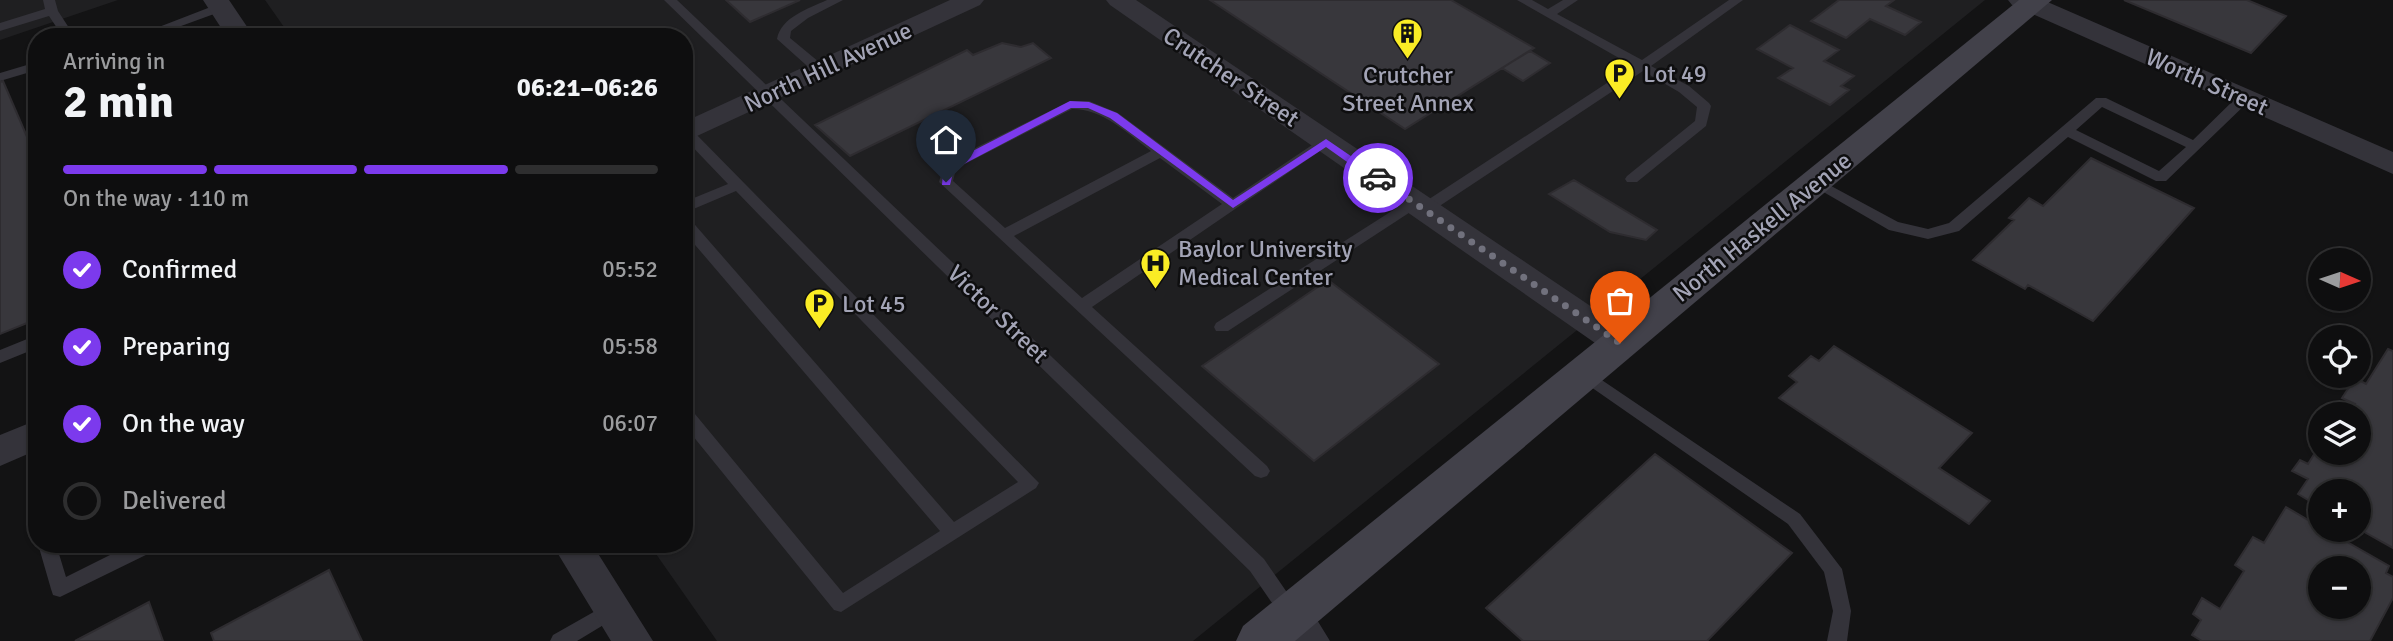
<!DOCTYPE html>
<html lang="en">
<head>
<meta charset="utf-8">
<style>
  :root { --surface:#0e0e0f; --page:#171718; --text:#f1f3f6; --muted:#9b9c9e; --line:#2e2e2f; --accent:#7c3aed }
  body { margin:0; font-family:Signika,sans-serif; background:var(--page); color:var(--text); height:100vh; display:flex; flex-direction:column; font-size:26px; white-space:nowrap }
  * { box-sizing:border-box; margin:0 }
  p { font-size:23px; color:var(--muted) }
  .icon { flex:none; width:38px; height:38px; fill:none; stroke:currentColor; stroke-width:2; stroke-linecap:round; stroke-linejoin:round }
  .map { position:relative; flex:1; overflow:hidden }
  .panel { position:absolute; left:28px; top:28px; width:665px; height:525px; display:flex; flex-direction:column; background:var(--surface); border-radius:28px; box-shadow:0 2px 5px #0004,0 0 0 2px var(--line) }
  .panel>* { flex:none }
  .needle { width:46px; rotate:93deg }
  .fabs { position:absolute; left:2308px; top:248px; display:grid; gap:14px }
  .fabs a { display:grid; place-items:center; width:63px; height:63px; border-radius:50%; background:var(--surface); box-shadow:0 2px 5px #0004,0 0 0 2px var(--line); font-size:35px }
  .pin { position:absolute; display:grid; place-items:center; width:60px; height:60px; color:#fff; margin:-72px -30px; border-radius:50% 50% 50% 0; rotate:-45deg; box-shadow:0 0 7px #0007 }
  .pin .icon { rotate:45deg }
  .courier { position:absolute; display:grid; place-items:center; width:70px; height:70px; margin:-35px; border:5px solid #7c3aed; border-radius:50%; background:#fff; color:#222; box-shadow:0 2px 9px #0007 }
  .headline em { font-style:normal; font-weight:700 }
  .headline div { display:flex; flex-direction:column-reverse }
  .headline { display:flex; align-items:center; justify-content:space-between; height:119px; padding:0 35px }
  h1 { font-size:46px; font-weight:700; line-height:52px }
  .bar { display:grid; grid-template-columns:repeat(4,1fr); gap:10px 7px; align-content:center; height:84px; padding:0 35px }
  .bar i { height:9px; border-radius:5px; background:var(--line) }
  .bar .selected { background:var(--accent) }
  .bar p { grid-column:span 4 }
  ol { padding:0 35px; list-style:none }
  li { display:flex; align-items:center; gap:21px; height:77px }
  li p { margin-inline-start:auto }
  li .icon { padding:7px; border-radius:50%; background:var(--accent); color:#fff; stroke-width:4 }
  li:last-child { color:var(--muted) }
  li i { width:38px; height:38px; border:4px solid var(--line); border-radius:50% }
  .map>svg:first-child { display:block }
  .built { fill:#1f1f21 }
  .building { fill:#38373c; stroke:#2e2c30; stroke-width:2; fill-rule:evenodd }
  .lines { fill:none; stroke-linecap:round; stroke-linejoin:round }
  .lane { fill:#34333a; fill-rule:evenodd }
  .street { fill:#34333a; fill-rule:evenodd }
  .secondary { fill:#42414a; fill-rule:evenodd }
  .route { fill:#7c3aed }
  .done { stroke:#71717d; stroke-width:7; stroke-dasharray:0 12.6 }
  .labels { text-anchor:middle; stroke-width:5; stroke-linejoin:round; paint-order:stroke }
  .street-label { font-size:24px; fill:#a3a4b6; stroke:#0e0e0f }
  .poi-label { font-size:24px; fill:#a3a4b6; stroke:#0e0e0f; text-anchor:start }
</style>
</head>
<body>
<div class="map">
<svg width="2393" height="641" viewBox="0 0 2393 641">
  <rect width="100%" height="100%" fill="#131314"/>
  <path class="built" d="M0 0H118L0 40Z
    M265 0H1985L1193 641H717L649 544H684V37H291Z"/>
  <path class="building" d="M726 0H800L750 22Z
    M1210 0H1451L1534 48 1405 129Z
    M1839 0H1894L1886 6 1921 22 1905 35 1870 19 1846 38 1811 21Z
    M2124 0H2247L2286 16 2251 53Z
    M1790 25 1839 50 1824 61 1854 76 1841 86 1849 90 1830 105 1778 78 1793 68 1757 49Z
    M1002 43 1021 47 1033 43 1051 58 850 156 815 125 967 50 973 55Z
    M1530 51 1550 63 1523 81 1502 68Z
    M3 81 37 160V319L0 334V82Z
    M2091 158 2194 208 2093 321 2028 285 2025 289 1973 260 2014 220 2009 218 2029 198 2043 206Z
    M1574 180 1657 230 1646 240 1610 232 1549 194Z
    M1328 280 1439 364 1314 461 1202 366Z
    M1834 346 1972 433 1939 468 1990 501 1969 524 1779 398 1797 382 1789 376 1811 356 1819 361Z
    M2388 349 2393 351V548L2359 529V492H2320V507L2298 494 2308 479 2292 471 2300 460 2308 464 2320 445V453H2359V415H2349L2355 404 2342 398 2355 378 2366 384Z
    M1655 454 1792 553 1707 641H1523L1486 608Z
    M2286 507 2320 527V530H2326L2389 566 2386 573 2393 577V598L2370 641H2202L2192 635 2201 620 2193 614 2202 598 2220 609 2244 571 2235 565 2253 537 2264 543ZM2320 569H2359V607H2320Z
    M329 570 362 641H214L211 633Z
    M149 602 163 641H75Z"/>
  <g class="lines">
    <path class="lane" d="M43 0H55L58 11 75 37H63L49 16 0 31V23L45 9Z
      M664 0H677L1264 559 1297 607 1299 613 1297 619 1290 621 1283 619 1250 571Z
      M827 0H843L808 18 791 31 790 38 825 67V73H815L777 39C781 17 808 9 827 0Z
      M1517 0H1532L1548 9 1563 0H1578L1557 14 1642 60 1729 0H1743L1651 66 1689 86 1709 103 1711 106 1706 126 1637 182H1627L1625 179 1627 176 1695 121 1697 107 1679 92 1643 71 1429 213H1419L1418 207 1228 331H1216L1214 327 1216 323 1409 200H1419L1420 205 1633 66Z
      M221 3 227 7 225 10 151 37H133Z
      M37 62V70L0 81V73Z
      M2244 94 2249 95V101L2166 181H2156L2068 137 1959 231 1928 239 1889 230 1808 183 1810 180H1820L1898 222 1928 229 1949 223 2096 98H2106L2193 140 2239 95ZM2102 107 2186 147 2159 171 2076 130Z
      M1070 101H1089L1118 113 1233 198 1321 139 1326 138 1333 142 1092 307 1267 466 1270 471 1267 476 1261 478 1255 476 939 182 943 168 955 158ZM1072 109C1103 109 1127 133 1151 151L1005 228 953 181 955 173 965 164ZM1160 158 1222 204 1082 298 1014 236Z
      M684 128 691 129 1039 483 1036 488 841 612 834 610 684 425V406L690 408 843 593 940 531 684 232V217L689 218 954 522 1018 482 736 191 684 213V202L728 184 684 138Z
      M37 335V348L0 363V350Z
      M1584 368 1800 514 1842 569 1851 611 1847 641H1827L1833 611 1824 572 1788 524 1578 378 1576 374 1578 370Z
      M38 544H56L66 577 132 544H159L156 550 60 597 53 595 51 589Z
      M613 601 620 603 622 609 620 615 577 641H550L553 635Z"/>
    <path class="street" d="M203 0H229L254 37H227Z
      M950 0H984L980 5 684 142V122Z
      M1106 0H1136L1632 334 1637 343 1632 352 1620 356 1608 352 1110 5Z
      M2008 0H2043L2393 152V174L2012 5Z
      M37 420V450L0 466V435Z
      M552 544H592L653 641H611Z
      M1292 597 1306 602 1330 641H1287L1272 615 1278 602Z"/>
    <path class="secondary" d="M2019 0H2052L1295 641H1236L1243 626Z"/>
  </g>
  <path class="route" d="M1070 101 1089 102 1117 113 1233 200 1326 139 1383 178 1374 181 1326 147 1233 208 1110 118 1088 108H1071L964 164 953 173 950 185H942L943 172 957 159Z"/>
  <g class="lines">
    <path class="done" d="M1378 178 1620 343"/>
  </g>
  <defs>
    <symbol id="building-pin" viewBox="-11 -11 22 30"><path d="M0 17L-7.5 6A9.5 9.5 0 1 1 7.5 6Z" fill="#faec25" stroke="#0e0e0f"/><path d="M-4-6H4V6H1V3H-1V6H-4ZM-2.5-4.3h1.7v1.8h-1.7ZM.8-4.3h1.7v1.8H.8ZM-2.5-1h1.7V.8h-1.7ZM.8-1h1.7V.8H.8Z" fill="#111"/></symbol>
    <symbol id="parking-pin" viewBox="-11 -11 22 30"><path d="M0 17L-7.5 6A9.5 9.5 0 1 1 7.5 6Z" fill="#faec25" stroke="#0e0e0f"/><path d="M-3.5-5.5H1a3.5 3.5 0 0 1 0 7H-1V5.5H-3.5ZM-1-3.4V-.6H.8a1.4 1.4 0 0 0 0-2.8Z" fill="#111"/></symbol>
    <symbol id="hospital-pin" viewBox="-11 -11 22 30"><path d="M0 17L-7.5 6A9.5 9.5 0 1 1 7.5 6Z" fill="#faec25" stroke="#0e0e0f"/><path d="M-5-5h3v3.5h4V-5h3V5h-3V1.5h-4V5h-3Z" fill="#111"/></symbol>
  </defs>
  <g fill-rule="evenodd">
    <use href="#building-pin" x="1390" y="16" width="35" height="47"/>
    <use href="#parking-pin" x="1602" y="56" width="35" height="47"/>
    <use href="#hospital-pin" x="1138" y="246" width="35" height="47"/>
    <use href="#parking-pin" x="802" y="286" width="35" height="47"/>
  </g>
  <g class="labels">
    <g class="street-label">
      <text transform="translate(828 67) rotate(-25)" y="8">North Hill Avenue</text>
      <text transform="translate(1231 77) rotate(34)" y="8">Crutcher Street</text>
      <text transform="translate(2207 82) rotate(24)" y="8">Worth Street</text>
      <text transform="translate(1762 227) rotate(-39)" y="8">North Haskell Avenue</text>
      <text transform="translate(998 314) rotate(44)" y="8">Victor Street</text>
    </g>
    <g class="poi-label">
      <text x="1643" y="82">Lot 49</text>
      <text x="1408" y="83" text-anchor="middle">Crutcher<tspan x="1408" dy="28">Street Annex</tspan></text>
      <text x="1178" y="257">Baylor University<tspan x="1178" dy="28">Medical Center</tspan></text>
      <text x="842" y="312">Lot 45</text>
    </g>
  </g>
</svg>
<div class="fabs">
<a><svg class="needle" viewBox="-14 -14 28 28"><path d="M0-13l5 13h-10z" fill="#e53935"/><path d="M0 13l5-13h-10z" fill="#9b9c9e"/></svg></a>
<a><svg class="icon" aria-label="locate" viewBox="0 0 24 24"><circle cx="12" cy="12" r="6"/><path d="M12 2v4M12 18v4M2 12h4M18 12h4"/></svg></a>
<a><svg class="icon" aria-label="layers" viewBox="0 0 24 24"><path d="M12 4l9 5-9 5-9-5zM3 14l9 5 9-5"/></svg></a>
<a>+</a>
<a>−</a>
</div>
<div class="pin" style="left:1620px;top:343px;background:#ea580c"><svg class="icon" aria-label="bag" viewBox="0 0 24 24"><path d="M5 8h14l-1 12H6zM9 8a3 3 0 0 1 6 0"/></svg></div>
<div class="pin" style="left:946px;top:182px;background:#1f2937"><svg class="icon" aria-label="home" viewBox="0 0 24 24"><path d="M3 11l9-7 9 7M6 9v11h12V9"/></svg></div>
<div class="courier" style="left:1378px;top:178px"><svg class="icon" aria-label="car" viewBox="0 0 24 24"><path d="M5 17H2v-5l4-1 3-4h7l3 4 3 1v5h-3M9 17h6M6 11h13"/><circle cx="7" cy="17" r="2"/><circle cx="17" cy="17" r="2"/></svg></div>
<section class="panel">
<div class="headline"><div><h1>2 min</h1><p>Arriving in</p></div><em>06:21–06:26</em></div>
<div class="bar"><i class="selected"></i><i class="selected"></i><i class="selected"></i><i></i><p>On the way · 110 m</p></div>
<ol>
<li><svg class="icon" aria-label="check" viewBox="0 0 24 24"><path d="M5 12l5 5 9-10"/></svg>Confirmed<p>05:52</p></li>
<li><svg class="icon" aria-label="check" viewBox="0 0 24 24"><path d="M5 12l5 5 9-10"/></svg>Preparing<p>05:58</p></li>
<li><svg class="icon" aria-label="check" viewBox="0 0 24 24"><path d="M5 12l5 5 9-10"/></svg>On the way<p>06:07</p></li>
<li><i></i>Delivered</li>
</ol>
</section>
</div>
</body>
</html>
